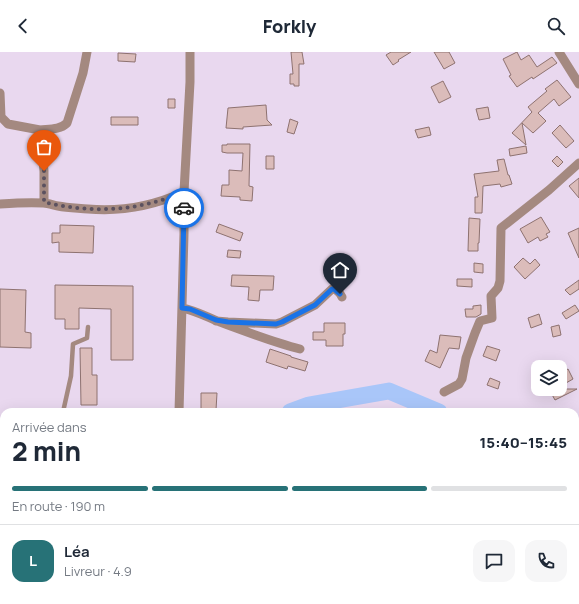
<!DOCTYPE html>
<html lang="fr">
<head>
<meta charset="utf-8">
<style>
  :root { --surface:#fff; --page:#f6f6f7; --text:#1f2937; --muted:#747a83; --line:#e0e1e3; --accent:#277277 }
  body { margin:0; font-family:Manrope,sans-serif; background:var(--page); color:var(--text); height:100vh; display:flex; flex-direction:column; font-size:15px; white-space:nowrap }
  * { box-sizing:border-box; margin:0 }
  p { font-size:13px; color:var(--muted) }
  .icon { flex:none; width:22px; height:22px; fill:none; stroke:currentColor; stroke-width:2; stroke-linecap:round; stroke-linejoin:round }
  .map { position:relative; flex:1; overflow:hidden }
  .details { position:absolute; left:0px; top:356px; width:579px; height:196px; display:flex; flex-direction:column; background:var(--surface); border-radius:12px 12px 0 0; box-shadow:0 4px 16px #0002 }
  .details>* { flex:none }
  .fabs { position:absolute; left:531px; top:308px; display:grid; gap:8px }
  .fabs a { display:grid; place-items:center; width:36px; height:36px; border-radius:8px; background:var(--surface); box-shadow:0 4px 16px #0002; font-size:20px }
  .pin { position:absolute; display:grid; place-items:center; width:34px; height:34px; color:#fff; margin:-41px -17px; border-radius:50% 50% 50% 0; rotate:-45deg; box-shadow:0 0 4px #0007 }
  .pin .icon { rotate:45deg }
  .courier { position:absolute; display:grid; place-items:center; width:40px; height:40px; margin:-20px; border:3px solid #1a73e8; border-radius:50%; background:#fff; color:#222; box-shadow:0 1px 5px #0007 }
  .head em { font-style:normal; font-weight:800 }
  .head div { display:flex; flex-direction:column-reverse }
  .head { display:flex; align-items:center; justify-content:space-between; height:68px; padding:0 12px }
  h1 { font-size:26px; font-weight:800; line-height:30px }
  .bar { display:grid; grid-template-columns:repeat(4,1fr); gap:6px 4px; align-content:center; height:48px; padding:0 12px }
  .bar i { height:5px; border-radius:3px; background:var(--line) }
  .bar .selected { background:var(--accent) }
  .bar p { grid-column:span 4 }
  .line { display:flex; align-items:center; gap:10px; padding:0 12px; border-top:1px solid var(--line) }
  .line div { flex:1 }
  .round { display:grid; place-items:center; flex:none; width:42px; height:42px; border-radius:12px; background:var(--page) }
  header { display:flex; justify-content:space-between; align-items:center; height:52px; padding:0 12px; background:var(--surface); font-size:18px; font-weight:800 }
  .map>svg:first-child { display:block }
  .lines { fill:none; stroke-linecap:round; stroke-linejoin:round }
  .river { stroke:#a9c6f9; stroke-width:17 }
  .building { fill:#dbbcba; stroke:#8e7270 }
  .lane { stroke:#a48980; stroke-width:4.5 }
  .street { stroke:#a48980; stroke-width:9 }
  .done { stroke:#5b515f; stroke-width:4; stroke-dasharray:0 7.2 }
  .route { stroke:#1a73e8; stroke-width:5 }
</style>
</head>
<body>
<header><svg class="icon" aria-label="back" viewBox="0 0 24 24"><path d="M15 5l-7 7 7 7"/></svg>Forkly<svg class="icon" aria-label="search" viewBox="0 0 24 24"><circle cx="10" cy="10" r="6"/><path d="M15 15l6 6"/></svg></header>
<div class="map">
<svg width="579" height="552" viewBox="0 0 579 552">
  <rect width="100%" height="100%" fill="#e9d8ef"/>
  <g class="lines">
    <path class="river" d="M290 360 309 353 389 339 439 360
      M575 384H579
      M317 552 318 548"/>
  </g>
  <path class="building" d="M291 0H302L304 12H299V34H294V32H290V22H293Z
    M391 0H411L398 8 399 9 393 13 386 3Z
    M434 0H449L455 11 444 17Z
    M517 0 521 8 529 3 537 15 552 5 557 11 533 27 532 25 517 35 509 24 511 23 503 7Z
    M118 1 136 2 135 10 118 9Z
    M557 28 571 45 559 54 554 47 538 61 546 69 533 81 522 71 526 93 512 81 532 60 528 55 547 39 545 37Z
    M443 29 451 45 439 51 431 35Z
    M168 47H175V56H168Z
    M266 53 267 68 272 73 243 75V77L226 76 228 56Z
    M488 55 490 66 479 68 476 57Z
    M111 65H138V73H111Z
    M290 67 298 70 294 82 287 80Z
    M560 73 574 89 566 96 552 81Z
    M429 75 431 83 418 86 415 78Z
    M227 92H250L249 134 253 135 252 149 240 148V145L221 144 222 133H229V118L242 119 243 101H227L222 100V93H227Z
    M526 94 527 101 510 104 509 97Z
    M266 104H274V117H266Z
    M557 104 563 110 558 115 552 109Z
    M504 107 508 123H509L512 132 501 135 500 132 483 134 482 161H475V145H478L474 122 499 119 497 108Z
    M579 126V146L569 134Z
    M541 165 550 180 546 182 548 185 540 189 538 185 528 191 520 177Z
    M469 166 480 167 479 191H478V199H468Z
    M219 172 243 181 240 189 216 180Z
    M60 173 94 174 93 201 59 200V190L52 191V181H60Z
    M579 176V206L568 181Z
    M228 198 241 199 240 206 227 205Z
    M523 206 530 212 535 207 540 213 525 227 514 215Z
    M474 211 483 212V221L474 220Z
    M232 223 274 224 273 238H260L259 249 248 248 249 235 231 234Z
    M457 227H472V235L457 234Z
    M579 228V237L570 243 565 238Z
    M55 233 133 234V308H111V257L79 256V277H65V267H55Z
    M0 237 26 238 25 280 31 281V296L0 295Z
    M481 253V262L476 265H466L465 257H473V254Z
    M575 253 579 259 566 267 562 261Z
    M539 262 542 272 531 276 528 266Z
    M324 271H345V282H343V294H326V288H313V280H324Z
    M559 273 561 283 553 285 551 275Z
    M440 283 461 285 459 297 449 296 440 316 425 309 430 298 437 301Z
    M487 294 500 298 496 309 483 304Z
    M80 296H92V323H97V353H81Z
    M270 297 291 304V305L308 310 305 319 288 314 287 317 266 310Z
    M568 317 573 327 566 331 561 321Z
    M490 326 500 330 498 337 487 333Z
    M549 337H577L555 348Z
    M201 341H217L216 358H201Z"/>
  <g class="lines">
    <path class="lane" d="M63 360 71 324 73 292 87 286 88 275
      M66 548 71 552"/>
    <path class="street" d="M559 0 579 32
      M0 41 1 65 8 72 40 78 44 119V151
      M40 78C49 77 60 78 67 71L83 21 87 0
      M0 152C14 151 29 150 43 151 48 151 53 153 58 154 68 156 78 156 88 157 121 160 155 153 184 140
      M182 256C194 258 205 264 217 269 245 279 272 290 300 297
      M216 269 228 270 276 272 282 270 315 253 332 237C336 237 340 241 342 245
      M444 340 459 332 462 327 466 306 475 281 480 269 492 266 491 244 498 236 500 229 501 176 549 138 579 111
      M179 360 184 182V140L190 30V0
      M179 552V548"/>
  </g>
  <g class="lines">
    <path class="done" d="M44 119V150C91 162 140 159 184 140V156"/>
    <path class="route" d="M184 156 182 256 190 257 216 268 228 270 276 272 282 270 315 253 332 237H334L340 242"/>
  </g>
</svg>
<div class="fabs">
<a><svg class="icon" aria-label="layers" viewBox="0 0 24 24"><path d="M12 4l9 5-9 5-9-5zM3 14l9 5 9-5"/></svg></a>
</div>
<div class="pin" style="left:44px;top:119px;background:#ea580c"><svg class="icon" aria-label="bag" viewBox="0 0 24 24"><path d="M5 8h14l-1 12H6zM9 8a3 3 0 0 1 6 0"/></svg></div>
<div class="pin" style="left:340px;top:242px;background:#1f2937"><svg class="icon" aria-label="home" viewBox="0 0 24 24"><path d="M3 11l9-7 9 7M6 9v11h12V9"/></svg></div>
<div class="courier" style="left:184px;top:156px"><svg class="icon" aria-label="car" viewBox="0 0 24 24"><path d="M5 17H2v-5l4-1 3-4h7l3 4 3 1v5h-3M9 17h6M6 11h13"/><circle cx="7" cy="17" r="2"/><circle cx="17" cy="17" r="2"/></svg></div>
<section class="details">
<div class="head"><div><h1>2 min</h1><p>Arrivée dans</p></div><em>15:40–15:45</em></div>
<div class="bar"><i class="selected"></i><i class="selected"></i><i class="selected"></i><i></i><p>En route · 190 m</p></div>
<div class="line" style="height:72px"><b class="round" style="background:var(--accent);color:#fff">L</b><div><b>Léa</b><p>Livreur · 4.9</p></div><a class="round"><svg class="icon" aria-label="chat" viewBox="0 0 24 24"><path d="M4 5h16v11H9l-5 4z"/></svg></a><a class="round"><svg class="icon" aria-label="phone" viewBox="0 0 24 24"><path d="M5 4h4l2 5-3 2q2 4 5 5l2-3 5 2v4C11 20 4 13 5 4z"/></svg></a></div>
</section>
</div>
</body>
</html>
